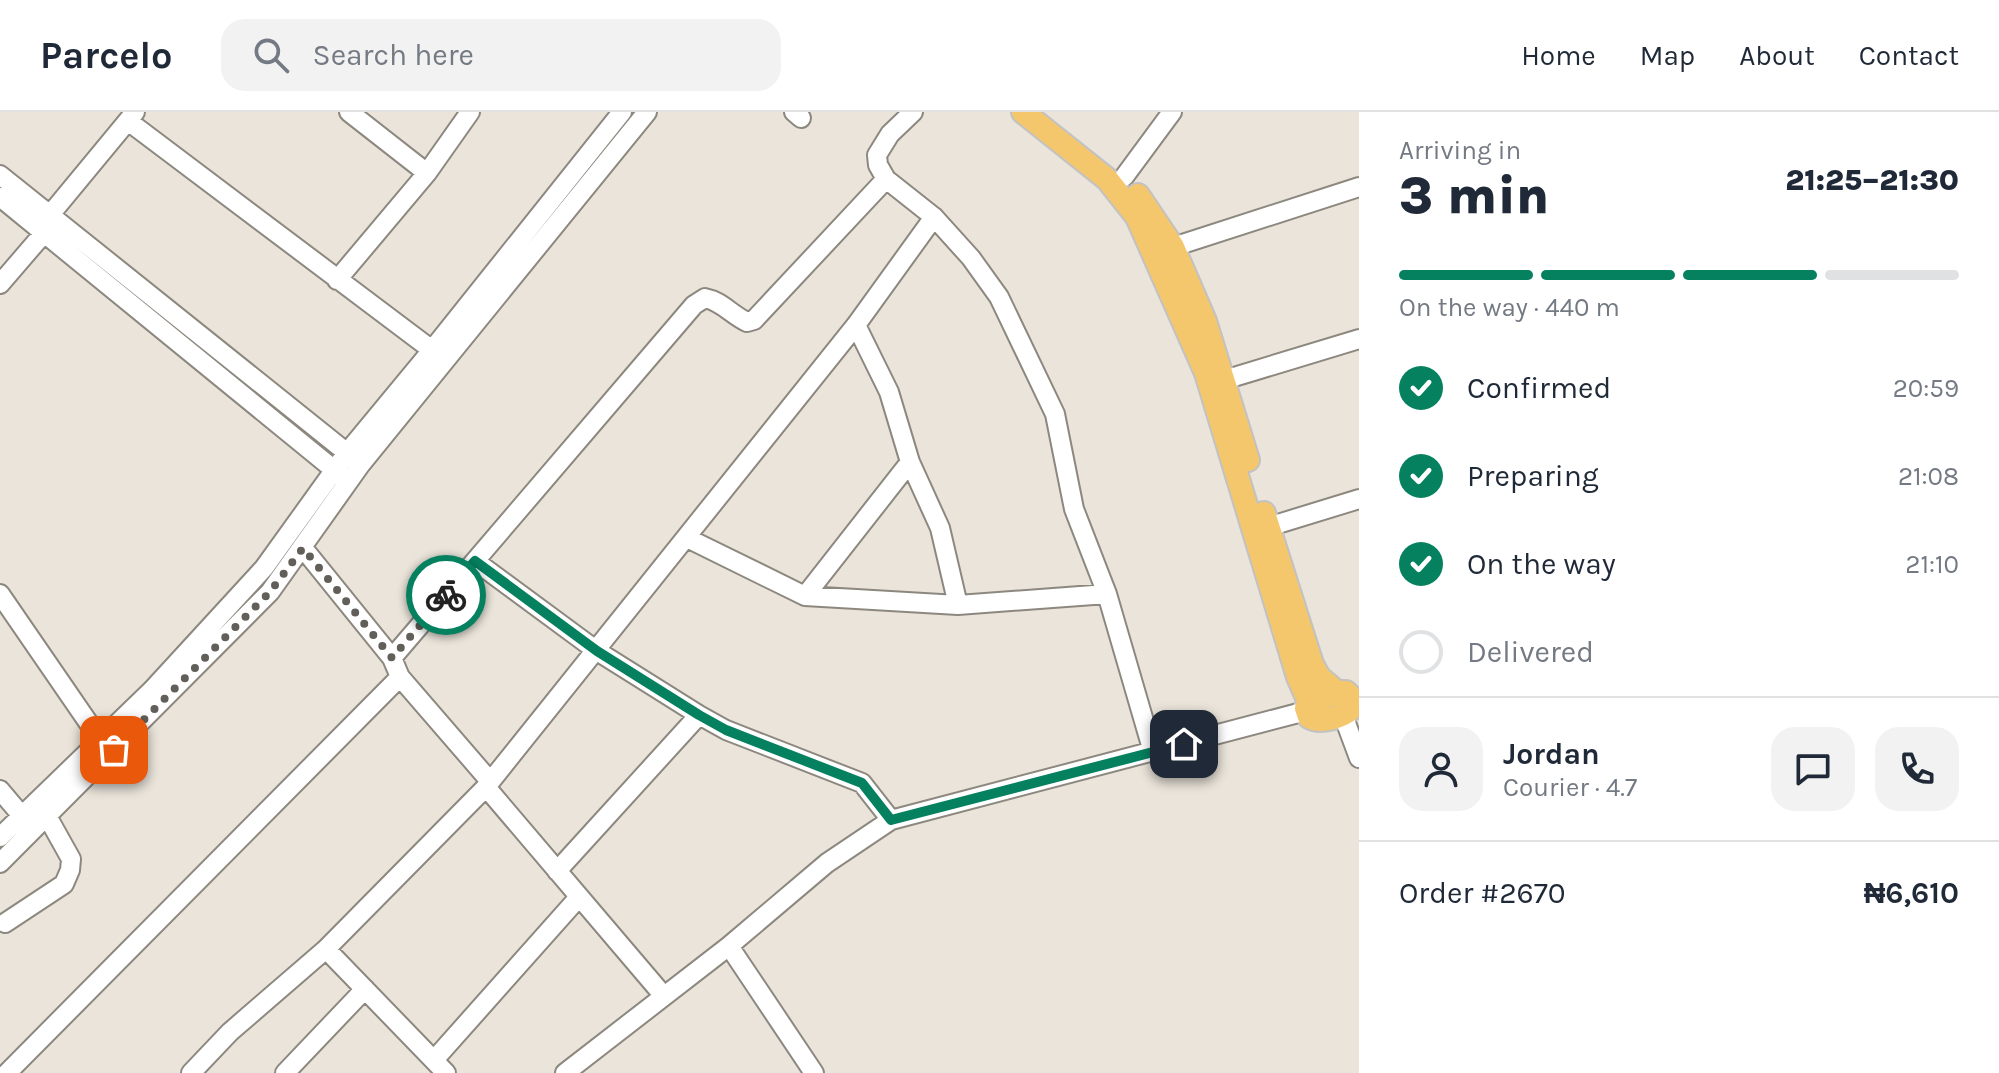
<!DOCTYPE html>
<html lang="en">
<head>
<meta charset="utf-8">
<style>
  :root { --surface:#fff; --page:#f2f2f3; --text:#1f2937; --muted:#747a83; --line:#e0e1e3; --accent:#058160 }
  body { margin:0; font-family:Karla,sans-serif; background:var(--page); color:var(--text); height:100vh; display:flex; flex-direction:column; font-size:30px; white-space:nowrap }
  * { box-sizing:border-box; margin:0 }
  p { font-size:26px; color:var(--muted) }
  .icon { flex:none; width:44px; height:44px; fill:none; stroke:currentColor; stroke-width:2; stroke-linecap:round; stroke-linejoin:round }
  .map { position:relative; flex:1; overflow:hidden }
  .details { display:flex; flex-direction:column; background:var(--surface); width:640px }
  .details>* { flex:none }
  .pin { position:absolute; display:grid; place-items:center; width:68px; height:68px; color:#fff; margin:-34px; border-radius:16px; box-shadow:0 4px 12px #0006 }
  .courier { position:absolute; display:grid; place-items:center; width:80px; height:80px; margin:-40px; border:6px solid #058160; border-radius:50%; background:#fff; color:#222; box-shadow:0 2px 10px #0007 }
  .head em { font-style:normal; font-weight:800 }
  .head div { display:flex; flex-direction:column-reverse }
  .head { display:flex; align-items:center; justify-content:space-between; height:136px; padding:0 40px }
  h1 { font-size:52px; font-weight:800; line-height:60px }
  .bar { display:grid; grid-template-columns:repeat(4,1fr); gap:12px 8px; align-content:center; height:96px; padding:0 40px }
  .bar i { height:10px; border-radius:6px; background:var(--line) }
  .bar .selected { background:var(--accent) }
  .bar p { grid-column:span 4 }
  .line { display:flex; align-items:center; gap:20px; padding:0 40px; border-top:2px solid var(--line) }
  .line div { flex:1 }
  .round { display:grid; place-items:center; flex:none; width:84px; height:84px; border-radius:24px; background:var(--page) }
  ol { padding:0 40px; list-style:none }
  li { display:flex; align-items:center; gap:24px; height:88px }
  li p { margin-inline-start:auto }
  li .icon { padding:8px; border-radius:50%; background:var(--accent); color:#fff; stroke-width:4 }
  li:last-child { color:var(--muted) }
  li i { width:44px; height:44px; border:4px solid var(--line); border-radius:50% }
  header { display:flex; align-items:center; gap:48px; box-sizing:border-box; height:112px; padding:0 40px; background:var(--surface); border-bottom:2px solid var(--line) }
  header strong { font-size:38px }
  nav { display:flex; gap:44px; margin-inline-start:auto; font-size:28px }
  .search { width:560px; height:72px; background:var(--page); display:flex; align-items:center; gap:20px; box-sizing:border-box; padding:0 28px; border-radius:24px; color:var(--muted); font-size:30px }
  main { display:flex; flex:1; min-height:0 }
  .map>svg:first-child { display:block }
  .lines { fill:none; stroke-linecap:round; stroke-linejoin:round }
  .minor-casing { stroke:#8d887f; stroke-width:22 }
  .major-casing { stroke:#c3c2c2; stroke-width:26 }
  .minor { stroke:#fff; stroke-width:18 }
  .major { stroke:#f4c76d; stroke-width:22 }
  .done { stroke:#625e59; stroke-width:8; stroke-dasharray:0 14.4 }
  .route { stroke:#058160; stroke-width:10 }
</style>
</head>
<body>
<header>
<strong>Parcelo</strong>
<div class="search"><svg class="icon" aria-label="search" viewBox="0 0 24 24"><circle cx="10" cy="10" r="6"/><path d="M15 15l6 6"/></svg>Search here</div>
<nav><a>Home</a><a>Map</a><a>About</a><a>Contact</a></nav>
</header>
<main>
<div class="map">
<svg width="1359" height="961" viewBox="0 0 1359 961">
  <rect width="100%" height="100%" fill="#eae4da"/>
  <g class="lines">
    <defs>
      <path id="minor" d="M349 0 427 61
        M794 0 801 6
        M913 0 890 22 877 43 878 53 886 67 934 105 971 146 999 185 1055 302 1074 397 1107 482 1153 640
        M128 9 432 238
        M0 63 356 348
        M1124 65 1172 0
        M0 85 343 365
        M49 104 135 0
        M1173 135 1359 75
        M337 168 427 61 470 0
        M0 172 44 121
        M856 213 889 280 910 350 940 416 958 493
        M1224 268 1359 227
        M1268 415 1359 387
        M687 426 805 484 958 493 1107 482
        M303 436 392 546 400 565 489 668
        M475 449 597 539 699 603 726 618 862 671 891 708
        M0 482 101 629
        M805 484 910 350
        M392 546 694 193 705 186C721 189 732 203 747 210L754 208 886 67
        M1343 603 1359 646
        M486 675 663 883
        M0 678 22 704
        M0 725 152 578 264 456 346 342 432 238 622 0
        M0 751 270 480 361 352 647 0
        M557 759 699 603
        M5 811 64 772 70 758 71 747 47 704
        M729 834 814 961
        M326 837 446 961
        M434 948 579 785
        M7 961 400 565
        M191 961 230 920 326 837 486 675 856 213 934 105
        M285 961 365 877
        M565 961 729 834 827 751 891 708 1306 599"/>
      <path id="major" d="M1023 0 1107 67 1137 105 1206 261 1298 565 1309 590
        M1138 83 1173 135 1205 209 1248 348
        M1264 401 1312 552 1319 565 1338 581
        M1342 580H1346L1351 585 1352 596C1343 605 1320 612 1309 605L1306 596 1309 590Z"/>
    </defs>
    <use href="#minor" class="minor-casing"/>
    <use href="#major" class="major-casing"/>
    <use href="#minor" class="minor"/>
    <use href="#major" class="major"/>
  </g>
  <g class="lines">
    <path class="done" d="M114 638 270 480 303 436 392 546 446 483"/>
    <path class="route" d="M446 483 475 449 597 539 699 603 726 618 862 671 891 708 1184 632"/>
  </g>
</svg>
<div class="pin" style="left:114px;top:638px;background:#ea580c"><svg class="icon" aria-label="bag" viewBox="0 0 24 24"><path d="M5 8h14l-1 12H6zM9 8a3 3 0 0 1 6 0"/></svg></div>
<div class="pin" style="left:1184px;top:632px;background:#1f2937"><svg class="icon" aria-label="home" viewBox="0 0 24 24"><path d="M3 11l9-7 9 7M6 9v11h12V9"/></svg></div>
<div class="courier" style="left:446px;top:483px"><svg class="icon" aria-label="bike" viewBox="0 0 24 24"><circle cx="6" cy="16" r="4"/><circle cx="18" cy="16" r="4"/><path d="M6 16l4-8h5l3 8M10 8l3 8H6M13 5h3"/></svg></div>
</div>
<section class="details">
<div class="head"><div><h1>3 min</h1><p>Arriving in</p></div><em>21:25–21:30</em></div>
<div class="bar"><i class="selected"></i><i class="selected"></i><i class="selected"></i><i></i><p>On the way · 440 m</p></div>
<ol>
<li><svg class="icon" aria-label="check" viewBox="0 0 24 24"><path d="M5 12l5 5 9-10"/></svg>Confirmed<p>20:59</p></li>
<li><svg class="icon" aria-label="check" viewBox="0 0 24 24"><path d="M5 12l5 5 9-10"/></svg>Preparing<p>21:08</p></li>
<li><svg class="icon" aria-label="check" viewBox="0 0 24 24"><path d="M5 12l5 5 9-10"/></svg>On the way<p>21:10</p></li>
<li><i></i>Delivered</li>
</ol>
<div class="line" style="height:144px"><a class="round"><svg class="icon" aria-label="person" viewBox="0 0 24 24"><circle cx="12" cy="8" r="4"/><path d="M4 21q1-7 8-7t8 7"/></svg></a><div><b>Jordan</b><p>Courier · 4.7</p></div><a class="round"><svg class="icon" aria-label="chat" viewBox="0 0 24 24"><path d="M4 5h16v11H9l-5 4z"/></svg></a><a class="round"><svg class="icon" aria-label="phone" viewBox="0 0 24 24"><path d="M5 4h4l2 5-3 2q2 4 5 5l2-3 5 2v4C11 20 4 13 5 4z"/></svg></a></div>
<div class="line" style="height:104px"><div>Order #2670</div><b>₦6,610</b></div>
</section>
</main>
</body>
</html>
